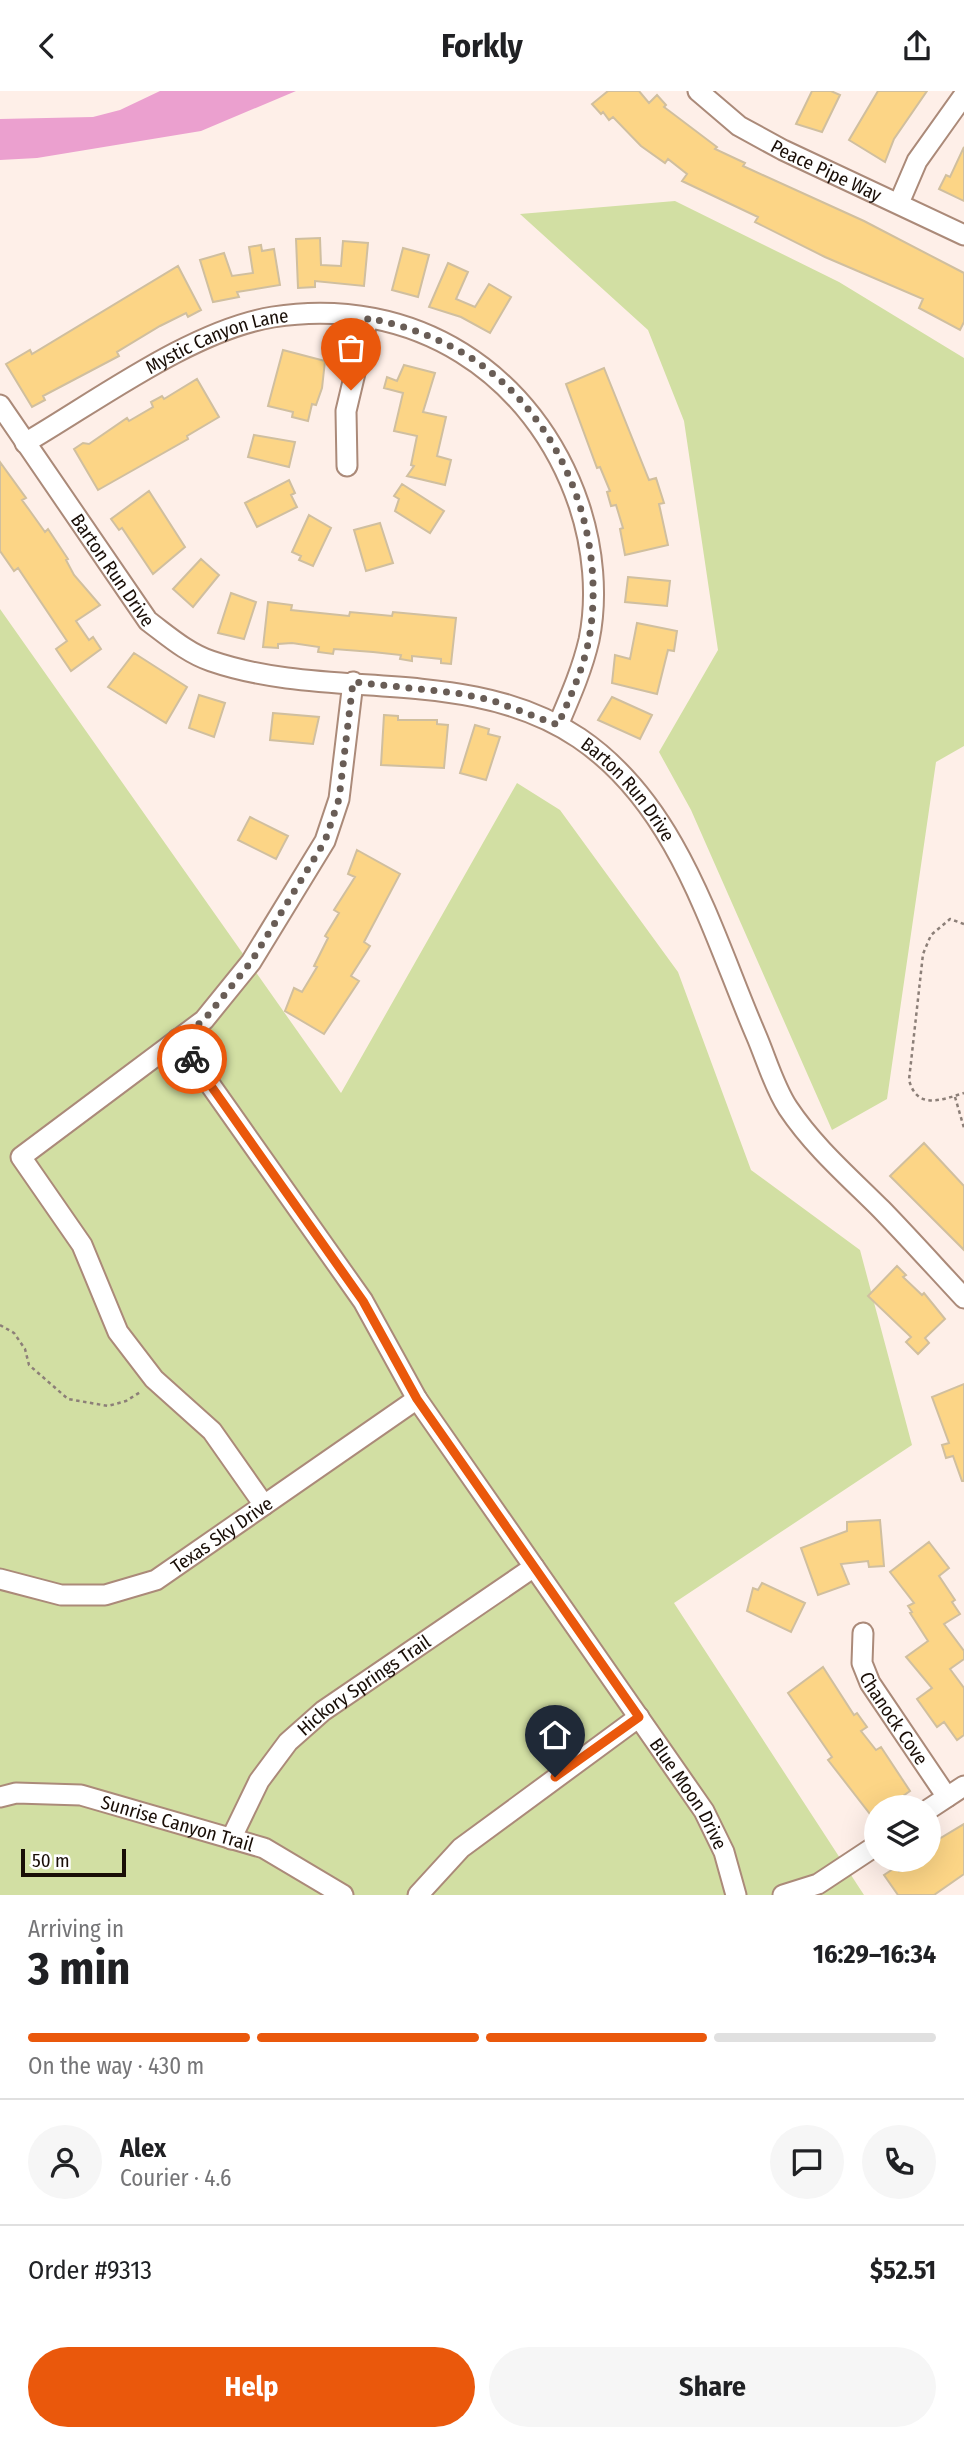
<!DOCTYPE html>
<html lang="en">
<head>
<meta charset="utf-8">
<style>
  :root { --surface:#fff; --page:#f6f6f6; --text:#202124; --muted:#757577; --line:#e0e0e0; --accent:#ea580c }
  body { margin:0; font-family:"Fira Sans Condensed",sans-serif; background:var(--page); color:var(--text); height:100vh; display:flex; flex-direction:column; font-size:26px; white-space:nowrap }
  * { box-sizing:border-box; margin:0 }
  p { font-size:23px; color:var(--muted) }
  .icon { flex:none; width:38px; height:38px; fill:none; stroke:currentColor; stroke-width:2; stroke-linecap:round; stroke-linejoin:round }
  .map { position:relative; height:1804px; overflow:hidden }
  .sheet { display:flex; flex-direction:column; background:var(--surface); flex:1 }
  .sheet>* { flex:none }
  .controls { position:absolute; left:864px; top:1704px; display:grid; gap:14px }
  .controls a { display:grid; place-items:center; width:77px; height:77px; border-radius:50%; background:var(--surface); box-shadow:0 7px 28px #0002; font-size:35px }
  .scale { position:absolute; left:21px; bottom:18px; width:105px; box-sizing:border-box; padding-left:7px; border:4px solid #190e07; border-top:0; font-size:19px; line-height:24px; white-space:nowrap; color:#190e07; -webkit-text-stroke:5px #fff; paint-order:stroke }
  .pin { position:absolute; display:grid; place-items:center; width:60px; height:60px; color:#fff; margin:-72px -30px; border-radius:50% 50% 50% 0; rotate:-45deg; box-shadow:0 0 7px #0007 }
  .pin .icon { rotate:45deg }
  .courier { position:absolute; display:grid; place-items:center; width:70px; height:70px; margin:-35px; border:5px solid #ea580c; border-radius:50%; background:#fff; color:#222; box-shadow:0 2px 9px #0007 }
  .overview em { font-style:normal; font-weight:700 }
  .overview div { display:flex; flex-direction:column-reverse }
  .overview { display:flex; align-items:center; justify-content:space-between; height:119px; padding:0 28px }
  h1 { font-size:46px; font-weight:700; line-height:52px }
  .bar { display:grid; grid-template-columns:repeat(4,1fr); gap:10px 7px; align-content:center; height:84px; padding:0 28px }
  .bar i { height:9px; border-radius:5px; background:var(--line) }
  .bar .current { background:var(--accent) }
  .bar p { grid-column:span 4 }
  .line { display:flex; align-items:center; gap:18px; padding:0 28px; border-top:2px solid var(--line) }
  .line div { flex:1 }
  .round { display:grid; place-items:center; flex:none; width:74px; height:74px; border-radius:37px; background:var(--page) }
  .button { display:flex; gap:14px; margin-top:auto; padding:14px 28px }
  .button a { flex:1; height:80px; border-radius:42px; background:var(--accent); color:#fff; font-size:28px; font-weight:700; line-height:80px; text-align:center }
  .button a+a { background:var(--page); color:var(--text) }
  header { display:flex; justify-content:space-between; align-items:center; height:91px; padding:0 28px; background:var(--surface); font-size:32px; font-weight:700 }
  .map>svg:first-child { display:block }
  .green { fill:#d2dfa3 }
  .water { fill:#eba0cf }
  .building { fill:#fcd586; stroke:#d0bf9f; stroke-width:2 }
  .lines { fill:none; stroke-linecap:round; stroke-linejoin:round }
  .minor-casing { stroke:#ab8a79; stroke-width:23 }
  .path { stroke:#8c7f78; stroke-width:2.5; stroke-dasharray:3.5 3.5; stroke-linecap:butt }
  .minor { stroke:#fff; stroke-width:19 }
  .done { stroke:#695d56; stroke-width:7; stroke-dasharray:0 12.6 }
  .route { stroke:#ea580c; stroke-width:9 }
  .labels { text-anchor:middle; stroke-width:5; stroke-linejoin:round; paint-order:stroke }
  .street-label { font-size:19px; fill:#190e07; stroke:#fff }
</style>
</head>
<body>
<header><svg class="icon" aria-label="back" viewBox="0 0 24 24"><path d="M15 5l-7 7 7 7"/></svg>Forkly<svg class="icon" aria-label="share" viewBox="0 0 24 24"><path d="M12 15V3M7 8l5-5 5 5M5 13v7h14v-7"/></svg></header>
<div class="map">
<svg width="964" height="1804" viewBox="0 0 964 1804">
  <rect width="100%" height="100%" fill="#feefe8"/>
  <path class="green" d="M675 110 839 191 964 267V655L936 671 887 1008 832 1039 691 719 659 661 718 559 684 330 648 239 520 123Z
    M0 518 341 1002 517 692 560 719 678 881 751 1079 860 1159 912 1354 674 1512 864 1804H0Z"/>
  <path class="water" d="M160 0H296L201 40 37 67 0 69V28L93 26 120 19Z"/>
  <path class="building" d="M608 0H639L649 12 657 4 666 14 664 16 717 56 715 58 745 72 743 75 864 130 964 182V231L960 239 919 217 923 208 825 166 755 131 758 126 682 90 687 83 668 68 665 72 641 55 613 26 609 29 603 21 601 23 592 13Z
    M812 0H831L840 4 822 41 796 33Z
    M878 0H927L894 48 885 71 849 49Z
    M964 56V110L939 98 946 84 950 86Z
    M320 147 321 174 341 175 343 150 368 152 364 195 315 190V196L298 197 296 148Z
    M261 154 262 160 274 158 280 194 237 201 239 206 213 211 200 169 224 162 232 185 253 182 249 156Z
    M403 157 429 164 418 206 392 199Z
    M448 172 468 181 456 208 475 216 489 193 511 206 490 242 461 226 429 216Z
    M178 175 201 219 188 226 186 222 160 235 117 261 119 265 43 305 45 309 32 316 6 273 30 259 32 263Z
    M283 259 325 270 322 297 316 314 312 313 308 330 292 326 293 321 268 315Z
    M404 274 435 282 423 321 446 326 437 365 451 369 445 394 407 385 414 375 411 374 417 345 394 340 403 302 384 297 387 286 397 290Z
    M604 277 649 389 656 387 664 412 659 413 668 454 625 464 620 438 623 437 616 414 611 415 607 401 610 400 600 376 597 377 566 293Z
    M197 288 219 326 187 345 188 348 98 399 74 358 83 352 89 353 127 327 129 330 153 316 151 311 162 305 164 308Z
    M254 344 295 351 289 376 248 366Z
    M0 371 26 407 22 409 30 420 45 441 48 438 68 468 66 469 74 484 100 514 76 530 89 549 93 546 101 558 71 580 56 558 67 550 18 477 14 480 0 460Z
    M289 389 295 402 291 404 297 416 257 436 245 412Z
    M402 393 444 420 430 442 395 420 399 408 394 405Z
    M149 400 185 456 153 483 122 437 119 439 111 428Z
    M309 424 331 437 313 475 299 469 301 465 292 461Z
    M380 432 393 472 366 480 354 439Z
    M201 468 219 484 193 516 173 498Z
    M628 486 670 490 667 515 625 511Z
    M231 502 256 511 244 548 218 542Z
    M268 511 292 514 291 519 349 525 350 521 392 525 393 521 456 527 451 573 441 572V568L412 565V570L400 568 401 564 373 561 334 558 333 563 318 561 319 556 292 552 278 553V557L263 556Z
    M637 532 677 540 674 560 668 559 657 603 612 592 615 564 630 568Z
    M134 562 187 596 166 632 108 596Z
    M199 604 225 612 214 646 189 637Z
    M612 606 652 624 640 648 598 629Z
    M273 622 319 626 313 653 270 649Z
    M384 624 398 625V629H437V633L448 634 444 677 381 674Z
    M475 634 489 638 488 643 500 646 486 689 460 682Z
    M250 726 288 745 276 768 238 749Z
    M357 759 400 783 364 851 370 855 351 885 359 890 324 943 285 920 294 897 302 901 317 876 314 875 328 847 325 845 339 822 334 819 355 786 348 783Z
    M924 1052 964 1095V1159L890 1085Z
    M897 1175 906 1184 903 1186 922 1204 924 1202 945 1228 925 1247 929 1252 918 1263 906 1251 911 1246 868 1205Z
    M964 1293V1390H962L953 1365 946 1367 942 1354 949 1352 932 1306Z
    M880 1429 884 1475 869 1476 868 1470 841 1473 849 1493 818 1504 801 1457 847 1440V1431Z
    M929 1451 949 1477 939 1485 955 1509 952 1511 960 1523 944 1533 964 1560V1568L950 1578 964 1597V1644L957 1649 944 1631 937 1636 917 1608 932 1597 906 1566 928 1550 910 1522 912 1521 908 1515 914 1512 890 1481Z
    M762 1492 805 1512 791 1541 747 1520 753 1497 758 1499Z
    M823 1576 854 1624 857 1622 867 1636 861 1640 876 1659 881 1656 910 1700 886 1717H877V1732L828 1669 832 1666 788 1602Z
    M964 1733V1783L934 1804H898L884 1784 896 1776 899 1780 914 1769H929V1754Z"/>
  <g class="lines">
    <defs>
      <g id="minor">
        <path id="s1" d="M698 0 739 35 783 59 964 144"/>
        <path d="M899 112 917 70 964 4"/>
        <path id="s2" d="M0 314 148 530C167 544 187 562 211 570 330 611 469 573 579 647 678 714 711 839 756 944 766 967 774 996 788 1017 814 1056 849 1086 882 1119 910 1148 937 1178 964 1207"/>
        <path id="s3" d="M25 352C97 310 192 239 273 226 413 204 534 281 579 414 593 456 598 505 589 549 582 579 570 606 558 634"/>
        <path d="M347 375 346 320 368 227"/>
        <path id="s4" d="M178 948 363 1210 417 1308 704 1720 724 1761 736 1804"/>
        <path d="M264 1414 212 1340 154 1288 118 1241 82 1154 21 1066 204 929 251 871 325 750 339 708 353 591"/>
        <path id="s5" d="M0 1488 61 1504H105L156 1489 417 1308"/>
        <path id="s6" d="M863 1542 862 1572 870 1592 947 1706"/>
        <path id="s7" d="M0 1706 16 1702 81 1704 264 1757 343 1804"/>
        <path d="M929 1718 964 1695"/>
        <path id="s8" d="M231 1748 259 1690 288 1651 323 1620 534 1476"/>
        <path d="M418 1804 461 1757 639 1626"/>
        <path d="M783 1804 818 1793 877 1754"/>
      </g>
    </defs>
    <use href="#minor" class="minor-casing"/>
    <path class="path" d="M964 833 950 828 931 844 923 863 909 989C917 1019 941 1009 964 1002
      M955 1006 964 1037
      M0 1234 14 1242 25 1258 29 1274 68 1308 108 1315 126 1310 142 1300"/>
    <use href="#minor" class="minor"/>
  </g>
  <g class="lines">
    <path class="done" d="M192 968 178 948 204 929 251 871 325 750 339 708 353 591 457 602 491 609 558 634C570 606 583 579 589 548 609 437 555 310 454 257 426 242 398 233 368 227L351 299"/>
    <path class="route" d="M192 968 363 1210 417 1308 639 1626 555 1686"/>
  </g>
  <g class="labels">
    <g class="street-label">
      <text dy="7" stroke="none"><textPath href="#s1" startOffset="152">Peace Pipe Way</textPath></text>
      <text dy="7" stroke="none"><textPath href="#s3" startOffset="219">Mystic Canyon Lane</textPath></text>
      <text dy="7" stroke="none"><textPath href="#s2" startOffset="200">Barton Run Drive</textPath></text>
      <text dy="7" stroke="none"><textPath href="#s2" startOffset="788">Barton Run Drive</textPath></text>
      <text dy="7" stroke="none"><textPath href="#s5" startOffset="240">Texas Sky Drive</textPath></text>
      <text dy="7" stroke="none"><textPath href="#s8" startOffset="208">Hickory Springs Trail</textPath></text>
      <text dy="7" stroke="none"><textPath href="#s6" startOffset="94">Chanock Cove</textPath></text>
      <text dy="7" stroke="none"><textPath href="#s4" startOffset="912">Blue Moon Drive</textPath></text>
      <text dy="7" stroke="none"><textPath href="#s7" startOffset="182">Sunrise Canyon Trail</textPath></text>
    </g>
  </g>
</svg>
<div class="controls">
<a><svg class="icon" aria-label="layers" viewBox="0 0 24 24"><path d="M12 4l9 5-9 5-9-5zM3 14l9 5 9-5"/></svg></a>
</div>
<div class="scale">50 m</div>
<div class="pin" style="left:351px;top:299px;background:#ea580c"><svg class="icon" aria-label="bag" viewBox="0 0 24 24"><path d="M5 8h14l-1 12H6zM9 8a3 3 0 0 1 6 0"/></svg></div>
<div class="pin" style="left:555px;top:1686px;background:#1f2937"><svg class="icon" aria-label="home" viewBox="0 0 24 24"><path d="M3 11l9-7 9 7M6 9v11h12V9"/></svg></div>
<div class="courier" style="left:192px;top:968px"><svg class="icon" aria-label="bike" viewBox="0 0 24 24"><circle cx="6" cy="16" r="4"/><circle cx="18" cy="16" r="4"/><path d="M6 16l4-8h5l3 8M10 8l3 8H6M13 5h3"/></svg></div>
</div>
<section class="sheet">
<div class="overview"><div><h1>3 min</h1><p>Arriving in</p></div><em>16:29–16:34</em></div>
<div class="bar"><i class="current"></i><i class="current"></i><i class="current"></i><i></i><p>On the way · 430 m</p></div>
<div class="line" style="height:126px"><a class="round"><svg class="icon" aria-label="person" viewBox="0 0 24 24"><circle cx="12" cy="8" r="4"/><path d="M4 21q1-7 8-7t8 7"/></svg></a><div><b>Alex</b><p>Courier · 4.6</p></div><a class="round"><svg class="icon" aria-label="chat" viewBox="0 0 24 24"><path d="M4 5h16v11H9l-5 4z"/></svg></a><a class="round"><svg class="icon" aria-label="phone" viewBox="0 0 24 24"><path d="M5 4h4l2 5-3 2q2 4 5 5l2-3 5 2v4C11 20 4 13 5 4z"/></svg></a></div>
<div class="line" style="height:91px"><div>Order #9313</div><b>$52.51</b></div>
<div class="button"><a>Help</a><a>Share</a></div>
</section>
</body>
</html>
